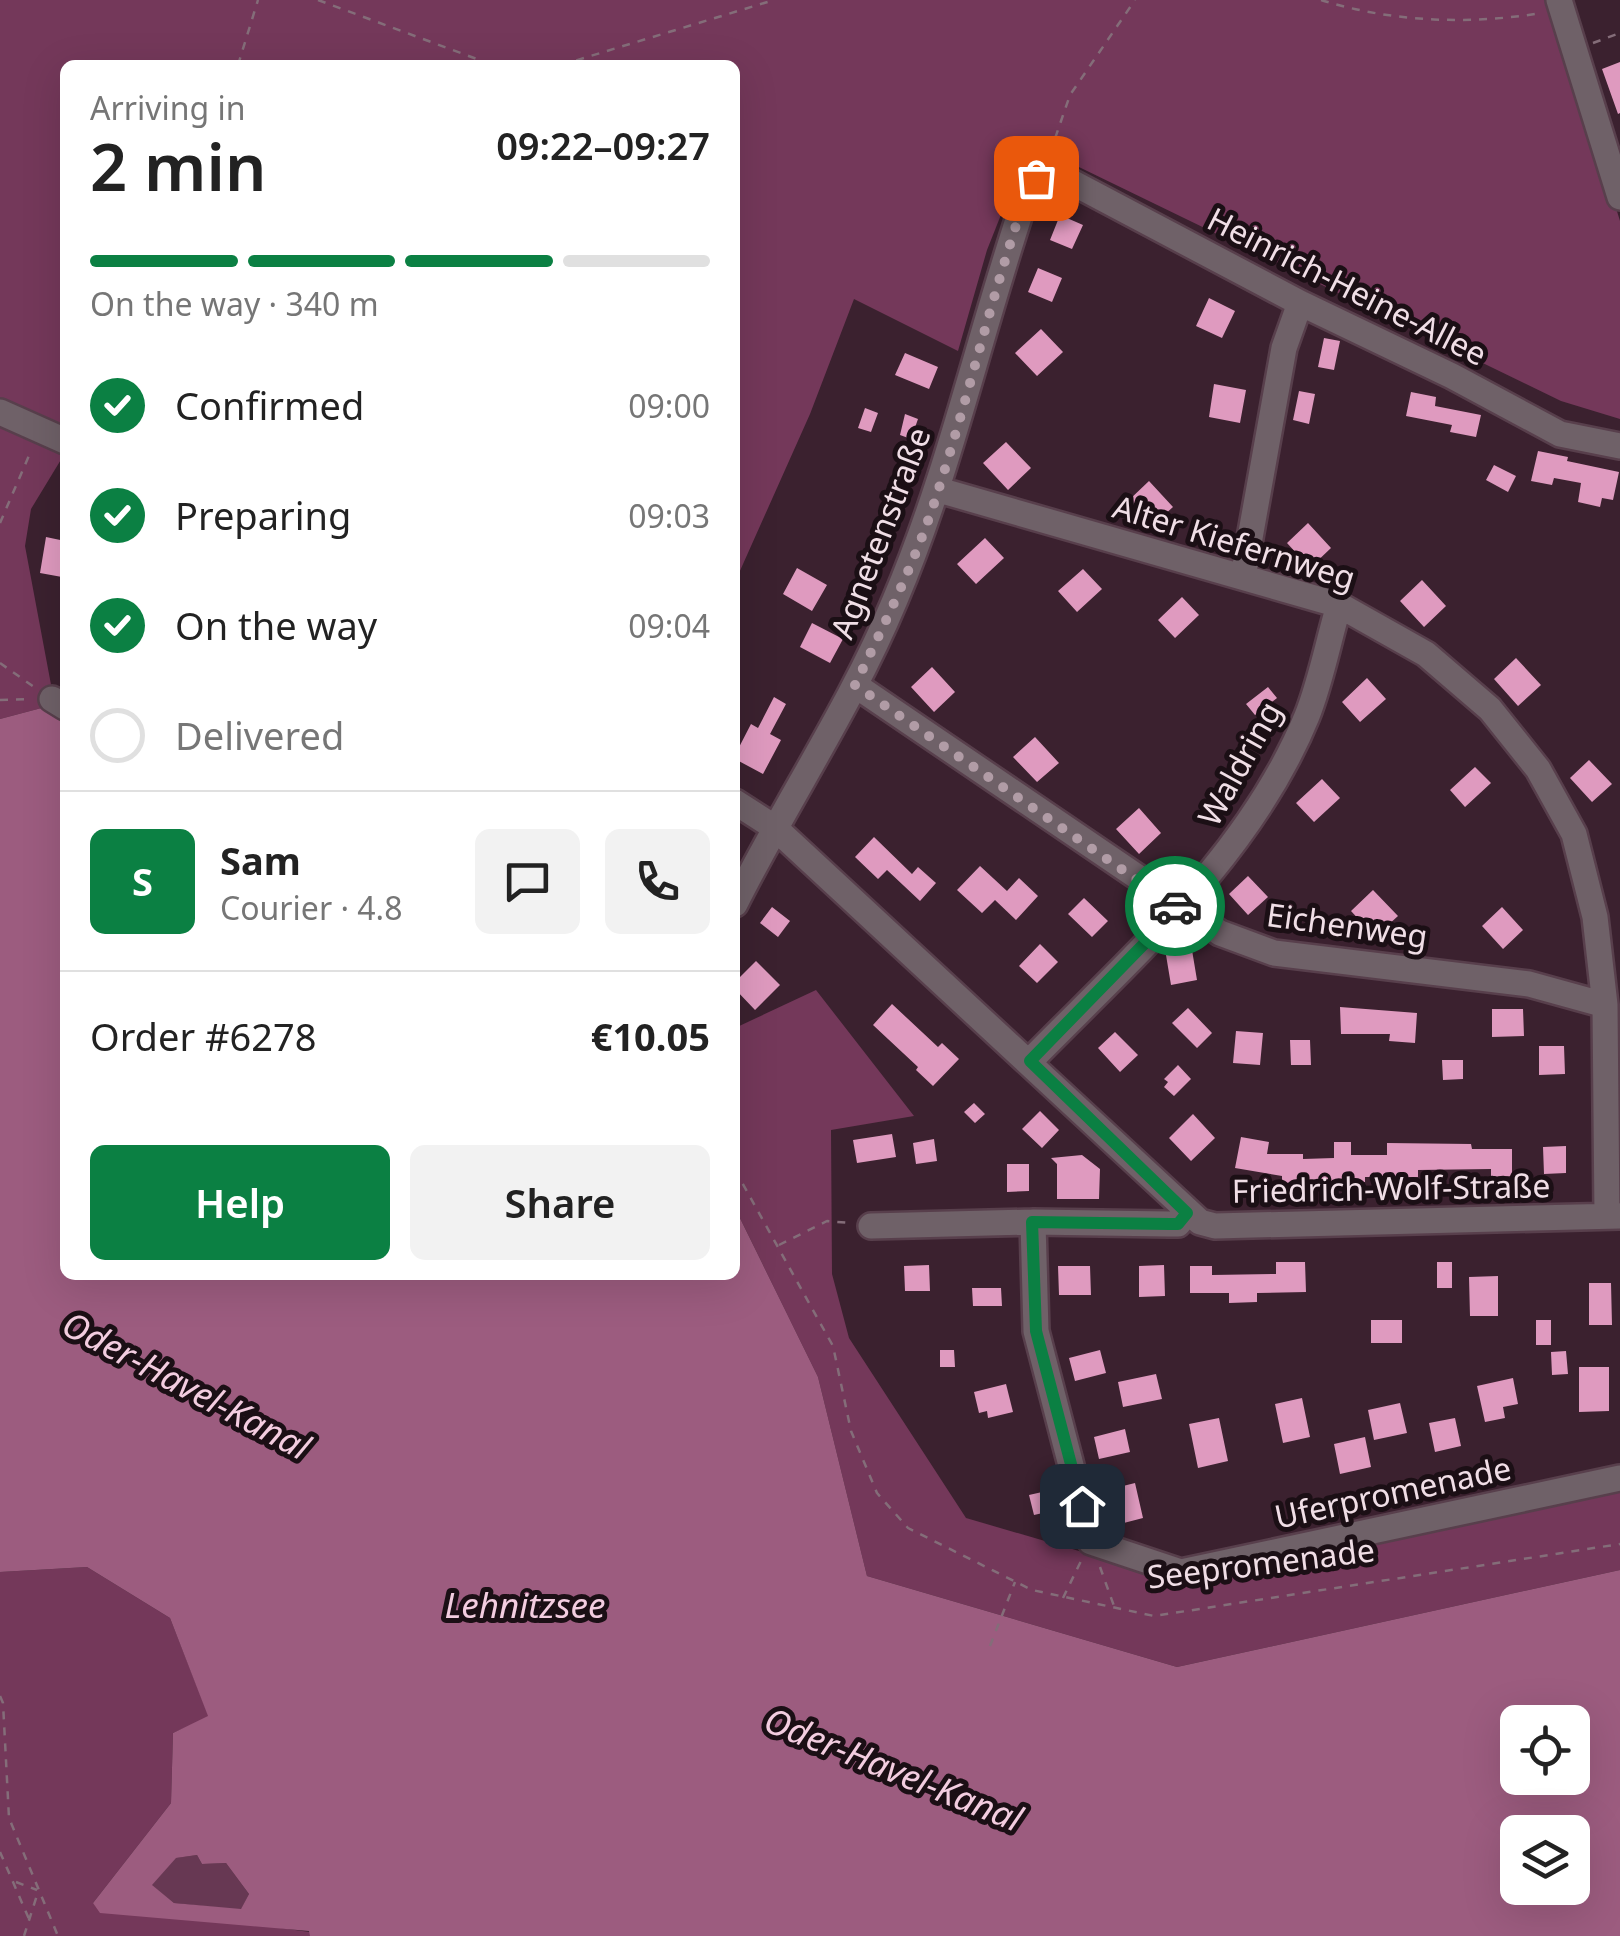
<!DOCTYPE html>
<html lang="en">
<head>
<meta charset="utf-8">
<style>
  :root { --surface:#fff; --page:#f2f2f2; --text:#222; --muted:#767676; --line:#e0e0e0; --accent:#0b8043 }
  body { margin:0; font-family:"Noto Sans",sans-serif; background:var(--page); color:var(--text); height:100vh; display:flex; flex-direction:column; font-size:38px; white-space:nowrap }
  * { box-sizing:border-box; margin:0 }
  p { font-size:32px; color:var(--muted) }
  .icon { flex:none; width:55px; height:55px; fill:none; stroke:currentColor; stroke-width:2; stroke-linecap:round; stroke-linejoin:round }
  .map { position:relative; flex:1; overflow:hidden }
  .panel { position:absolute; left:60px; top:60px; width:680px; height:1220px; display:flex; flex-direction:column; background:var(--surface); border-radius:15px; box-shadow:0 10px 40px #0002 }
  .panel>* { flex:none }
  .controls { position:absolute; left:1500px; top:1705px; display:grid; gap:20px }
  .controls a { display:grid; place-items:center; width:90px; height:90px; border-radius:15px; background:var(--surface); box-shadow:0 10px 40px #0002; font-size:50px }
  .pin { position:absolute; display:grid; place-items:center; width:85px; height:85px; color:#fff; margin:-42px; border-radius:20px; box-shadow:0 5px 15px #0006 }
  .courier { position:absolute; display:grid; place-items:center; width:100px; height:100px; margin:-50px; border:8px solid #0b8043; border-radius:50%; background:#fff; color:#222; box-shadow:0 2px 12px #0007 }
  .head em { font-style:normal; font-weight:600 }
  .head div { display:flex; flex-direction:column-reverse }
  .head { display:flex; align-items:center; justify-content:space-between; height:170px; padding:0 30px }
  h1 { font-size:65px; font-weight:600; line-height:75px }
  .bar { display:grid; grid-template-columns:repeat(4,1fr); gap:15px 10px; align-content:center; height:120px; padding:0 30px }
  .bar i { height:12px; border-radius:8px; background:var(--line) }
  .bar .on { background:var(--accent) }
  .bar p { grid-column:span 4 }
  .line { display:flex; align-items:center; gap:25px; padding:0 30px; border-top:2px solid var(--line) }
  .line div { flex:1 }
  .round { display:grid; place-items:center; flex:none; width:105px; height:105px; border-radius:15px; background:var(--page) }
  ol { padding:0 30px; list-style:none }
  li { display:flex; align-items:center; gap:30px; height:110px }
  li p { margin-inline-start:auto }
  li .icon { padding:10px; border-radius:50%; background:var(--accent); color:#fff; stroke-width:4 }
  li:last-child { color:var(--muted) }
  li i { width:55px; height:55px; border:5px solid var(--line); border-radius:50% }
  .action { display:flex; gap:20px; margin-top:auto; padding:20px 30px }
  .action a { flex:1; height:115px; border-radius:15px; background:var(--accent); color:#fff; font-size:40px; font-weight:600; line-height:115px; text-align:center }
  .action a+a { background:var(--page); color:var(--text) }
  .map>svg:first-child { display:block }
  .green { fill:#673853 }
  .forest { fill:#74385a }
  .water { fill:#9c5c7f; fill-rule:evenodd }
  .building { fill:#df9abf }
  .lines { fill:none; stroke-linecap:round; stroke-linejoin:round }
  .minor-casing { stroke:#583f4c; stroke-width:30 }
  .path { stroke:#846d79; stroke-width:2.5; stroke-dasharray:8 8; stroke-linecap:butt }
  .minor { stroke:#6f6168; stroke-width:25 }
  .done { stroke:#b19ca6; stroke-width:10; stroke-dasharray:0 18 }
  .route { stroke:#0b8043; stroke-width:12 }
  .labels { text-anchor:middle; stroke-width:10; stroke-linejoin:round; paint-order:stroke }
  .street-label { font-size:32px; fill:#f0dee6; stroke:#1b0f15 }
  .water-label { font-size:35px; font-style:italic; fill:#f3cde0; stroke:#1b0f15 }
</style>
</head>
<body>
<div class="map">
<svg width="1620" height="1936" viewBox="0 0 1620 1936">
  <rect width="100%" height="100%" fill="#3b212f"/>
  <path class="green" d="M197 1855 202 1864 226 1863 249 1894 241 1910 174 1903 151 1885 175 1858Z"/>
  <path class="forest" d="M0 0H1552L1620 221V419L1561 401 1048 152 1024 157 987 250 958 351 854 299 810 414 735 582V65H65V453L31 509 25 546 52 690 49 706 0 719Z
    M816 990 914 1116 831 1130 832 1274 849 1338 966 1518 1079 1551 1116 1545 1180 1563 1620 1489V1570L1177 1667 867 1576 818 1377 735 1208V1028Z
    M87 1567 170 1618 209 1717 173 1733 171 1803 93 1903 310 1932V1936H0V1572Z"/>
  <path class="water" d="M49 706 65 717V1275H735V1208L818 1377 867 1576 1177 1667 1620 1570V1936H310L309 1931 100 1913 93 1903 171 1803 173 1733 208 1716 170 1618 87 1567 0 1572V719ZM1518 1722H1572V1778H1518ZM1518 1832H1572V1888H1518ZM197 1855 202 1864 226 1863 249 1894 241 1909 174 1903 152 1885 176 1858Z"/>
  <path class="building" d="M1620 62V113L1618 114 1602 69Z
    M1060 215 1083 225 1072 249 1050 240Z
    M1038 268 1062 278 1052 302 1028 292Z
    M1209 298 1235 311 1222 338 1196 326Z
    M1041 329 1063 352 1037 376 1015 353Z
    M1324 338 1340 341 1334 370 1318 367Z
    M905 353 938 367 929 389 895 375Z
    M1214 384 1246 390 1240 423 1209 417Z
    M1299 391 1315 394 1309 424 1293 420Z
    M1411 392 1436 397 1435 406 1481 415 1476 437 1450 432 1452 425 1406 416Z
    M865 408 878 413 871 432 858 428Z
    M905 414 918 419 911 439 900 435Z
    M1006 442 1031 468 1008 490 983 463Z
    M1538 451 1568 457 1567 461 1619 472 1613 500 1602 498 1600 507 1578 502 1581 483 1554 478 1552 485 1531 481Z
    M1494 465 1516 476 1508 492 1486 480Z
    M1149 481 1173 507 1152 526 1128 501Z
    M1308 523 1331 548 1310 568 1287 543Z
    M46 537 65 541 62 577 40 573Z
    M985 538 1004 558 976 584 957 564Z
    M797 568 827 585 812 611 783 594Z
    M1083 569 1102 589 1077 612 1058 591Z
    M1422 580 1446 606 1424 627 1400 601Z
    M1182 597 1199 615 1175 638 1158 620Z
    M812 623 843 639 830 663 800 647Z
    M1516 658 1541 685 1518 706 1494 679Z
    M932 667 955 692 934 712 911 687Z
    M1367 678 1386 699 1360 722 1342 702Z
    M1268 687 1277 698 1255 715 1246 704Z
    M774 697 786 704 770 734 781 740 763 774 735 759V755L751 724 758 728Z
    M1035 737 1059 763 1037 782 1013 757Z
    M1589 760 1612 784 1592 802 1570 778Z
    M1475 767 1491 783 1465 807 1450 790Z
    M1322 779 1340 798 1314 822 1296 803Z
    M1139 808 1161 833 1139 854 1116 829Z
    M874 837 912 874 918 867 936 883 920 901 887 870 878 879 855 857Z
    M980 866 1007 891 1019 878 1038 896 1016 920 995 900 982 913 957 890Z
    M1248 876 1268 897 1248 915 1229 894Z
    M1373 890 1398 916 1375 937 1351 911Z
    M1084 898 1108 921 1092 937 1068 914Z
    M772 907 790 921 778 937 760 923Z
    M1502 907 1523 930 1503 949 1482 926Z
    M1040 944 1058 962 1037 983 1019 966Z
    M1192 950 1197 980 1171 985 1166 955Z
    M756 961 780 985 755 1010 735 989V982Z
    M892 1004 938 1047 942 1043 959 1059 933 1086 916 1070 918 1067 873 1025Z
    M1340 1007 1417 1013 1415 1043 1389 1041 1390 1034H1341Z
    M1188 1008 1212 1033 1197 1048 1172 1023Z
    M1492 1009H1523L1524 1036 1492 1037Z
    M1236 1031 1263 1033 1260 1065 1233 1063Z
    M1115 1032 1138 1055 1120 1072 1098 1048Z
    M1290 1040H1310L1311 1065H1291Z
    M1539 1046H1564L1565 1074 1539 1075Z
    M1442 1060H1463V1079L1443 1080Z
    M1178 1065 1191 1079 1174 1096 1164 1087 1168 1082 1164 1079Z
    M974 1103 985 1114 975 1123 964 1112Z
    M1040 1111 1059 1130 1042 1148 1022 1129Z
    M1193 1114 1215 1138 1191 1161 1169 1138Z
    M892 1134 896 1157 857 1163 853 1140Z
    M1241 1137 1269 1142 1267 1154H1303V1159L1334 1158V1142H1351V1155H1387V1143L1471 1144 1472 1149H1512V1176L1491 1177V1169L1418 1170V1177H1365V1182H1316V1189H1282V1176L1235 1168Z
    M934 1139 937 1161 916 1164 913 1143Z
    M1566 1146V1173L1544 1174 1543 1147Z
    M1082 1155 1100 1169 1099 1199H1057V1164L1051 1158Z
    M1007 1164H1029V1191L1007 1192Z
    M1276 1262H1305L1306 1292 1257 1293V1302L1229 1303V1293H1190V1266H1212V1275L1276 1274Z
    M1437 1262H1452V1288H1437Z
    M929 1265 930 1291H905L904 1266Z
    M1164 1265 1165 1296 1139 1297V1266Z
    M1058 1266H1090L1091 1295H1059Z
    M1498 1276V1316H1470L1469 1277Z
    M1589 1283H1611L1612 1325H1589Z
    M972 1288H1001L1002 1306H973Z
    M1371 1320H1402V1343H1371Z
    M1536 1320H1551V1345H1536Z
    M940 1350H954L955 1367H940Z
    M1100 1350 1106 1373 1075 1381 1069 1358Z
    M1566 1351 1568 1374 1552 1375 1551 1352Z
    M1579 1367H1609V1411L1579 1412Z
    M1156 1374 1162 1399 1123 1407 1118 1382Z
    M1513 1378 1518 1404 1503 1407 1505 1418 1485 1422 1477 1386Z
    M1006 1384 1013 1412 988 1418 987 1411 979 1413 974 1392Z
    M1302 1398 1310 1437 1283 1443 1275 1404Z
    M1400 1403 1407 1433 1374 1440 1368 1410Z
    M1219 1418 1228 1461 1198 1468 1189 1424Z
    M1455 1418 1461 1446 1435 1452 1429 1423Z
    M1125 1429 1130 1452 1099 1459 1094 1437Z
    M1365 1437 1371 1467 1340 1474 1334 1444Z
    M1135 1483 1143 1518 1116 1525 1107 1490Z
    M1051 1490 1056 1510 1034 1515 1029 1495Z"/>
  <g class="lines">
    <defs>
      <path id="minor" d="M1559 0 1620 197
        M0 412 65 441
        M939 490 1339 605 1426 654 1490 709 1538 769 1574 834 1595 917 1605 1005 1607 1216
        M1243 577 1284 348 1300 303
        M855 685 1220 933 1274 953 1529 984 1605 1005
        M52 699 65 707
        M735 802 774 827 1200 1222 1215 1226 1620 1216
        M735 904C786 802 851 706 895 600 952 466 981 325 1029 187 1039 175 1047 174 1062 177L1300 303 1452 376 1560 434 1620 446
        M1030 1061C1133 956 1250 855 1307 716 1321 681 1328 642 1339 605
        M1033 1222 1036 1331 1091 1542 1181 1572 1620 1478
        M871 1226 1033 1222 1169 1224H1178L1187 1213"/>
    </defs>
    <use href="#minor" class="minor-casing"/>
    <path class="path" d="M318 0 493 65
      M1321 0C1391 22 1469 25 1541 13
      M1593 43 1620 33
      M238 65 258 0
      M561 65 774 0
      M1050 153 1070 95 1135 0
      M0 523 31 451
      M0 663 34 687
      M0 700 31 699
      M735 1170 833 1346 851 1431 877 1493 908 1528 1032 1590 1154 1616 1620 1544
      M779 1245 827 1221 850 1223
      M1100 1567 1114 1606
      M1063 1598 1081 1561
      M990 1646 1015 1582
      M0 1696 3 1703 9 1818 58 1936
      M0 1852 29 1919
      M16 1882 37 1890
      M24 1936 38 1892"/>
    <use href="#minor" class="minor"/>
  </g>
  <g class="lines">
    <path class="done" d="M1036 178 1029 187C994 286 971 388 939 488 918 556 886 621 855 685L1175 906"/>
    <path class="route" d="M1082 1506 1036 1331 1032 1222 1170 1224H1178L1187 1213 1030 1061 1179 908 1175 906"/>
  </g>
  <g class="labels">
    <g class="street-label">
      <text transform="translate(1347 287) rotate(27)" y="11">Heinrich-Heine-Allee</text>
      <text transform="translate(881 533) rotate(-69)" y="11">Agnetenstraße</text>
      <text transform="translate(1234 543) rotate(17)" y="11">Alter Kiefernweg</text>
      <text transform="translate(1240 764) rotate(-61)" y="11">Waldring</text>
      <text transform="translate(1347 926) rotate(8)" y="11">Eichenweg</text>
      <text transform="translate(1391 1189) rotate(-1)" y="11">Friedrich-Wolf-Straße</text>
      <text transform="translate(1393 1493) rotate(-12)" y="11">Uferpromenade</text>
      <text transform="translate(1261 1564) rotate(-7)" y="11">Seepromenade</text>
    </g>
    <g class="water-label">
      <text transform="translate(186 1386) rotate(28)" y="12">Oder-Havel-Kanal</text>
      <text x="525" y="1618">Lehnitzsee</text>
      <text transform="translate(893 1770) rotate(22)" y="12">Oder-Havel-Kanal</text>
    </g>
  </g>
</svg>
<div class="controls">
<a><svg class="icon" aria-label="locate" viewBox="0 0 24 24"><circle cx="12" cy="12" r="6"/><path d="M12 2v4M12 18v4M2 12h4M18 12h4"/></svg></a>
<a><svg class="icon" aria-label="layers" viewBox="0 0 24 24"><path d="M12 4l9 5-9 5-9-5zM3 14l9 5 9-5"/></svg></a>
</div>
<div class="pin" style="left:1036px;top:178px;background:#ea580c"><svg class="icon" aria-label="bag" viewBox="0 0 24 24"><path d="M5 8h14l-1 12H6zM9 8a3 3 0 0 1 6 0"/></svg></div>
<div class="pin" style="left:1082px;top:1506px;background:#1f2937"><svg class="icon" aria-label="home" viewBox="0 0 24 24"><path d="M3 11l9-7 9 7M6 9v11h12V9"/></svg></div>
<div class="courier" style="left:1175px;top:906px"><svg class="icon" aria-label="car" viewBox="0 0 24 24"><path d="M5 17H2v-5l4-1 3-4h7l3 4 3 1v5h-3M9 17h6M6 11h13"/><circle cx="7" cy="17" r="2"/><circle cx="17" cy="17" r="2"/></svg></div>
<section class="panel">
<div class="head"><div><h1>2 min</h1><p>Arriving in</p></div><em>09:22–09:27</em></div>
<div class="bar"><i class="on"></i><i class="on"></i><i class="on"></i><i></i><p>On the way · 340 m</p></div>
<ol>
<li><svg class="icon" aria-label="check" viewBox="0 0 24 24"><path d="M5 12l5 5 9-10"/></svg>Confirmed<p>09:00</p></li>
<li><svg class="icon" aria-label="check" viewBox="0 0 24 24"><path d="M5 12l5 5 9-10"/></svg>Preparing<p>09:03</p></li>
<li><svg class="icon" aria-label="check" viewBox="0 0 24 24"><path d="M5 12l5 5 9-10"/></svg>On the way<p>09:04</p></li>
<li><i></i>Delivered</li>
</ol>
<div class="line" style="height:180px"><b class="round" style="background:var(--accent);color:#fff">S</b><div><b>Sam</b><p>Courier · 4.8</p></div><a class="round"><svg class="icon" aria-label="chat" viewBox="0 0 24 24"><path d="M4 5h16v11H9l-5 4z"/></svg></a><a class="round"><svg class="icon" aria-label="phone" viewBox="0 0 24 24"><path d="M5 4h4l2 5-3 2q2 4 5 5l2-3 5 2v4C11 20 4 13 5 4z"/></svg></a></div>
<div class="line" style="height:130px"><div>Order #6278</div><b>€10.05</b></div>
<div class="action"><a>Help</a><a>Share</a></div>
</section>
</div>
</body>
</html>
